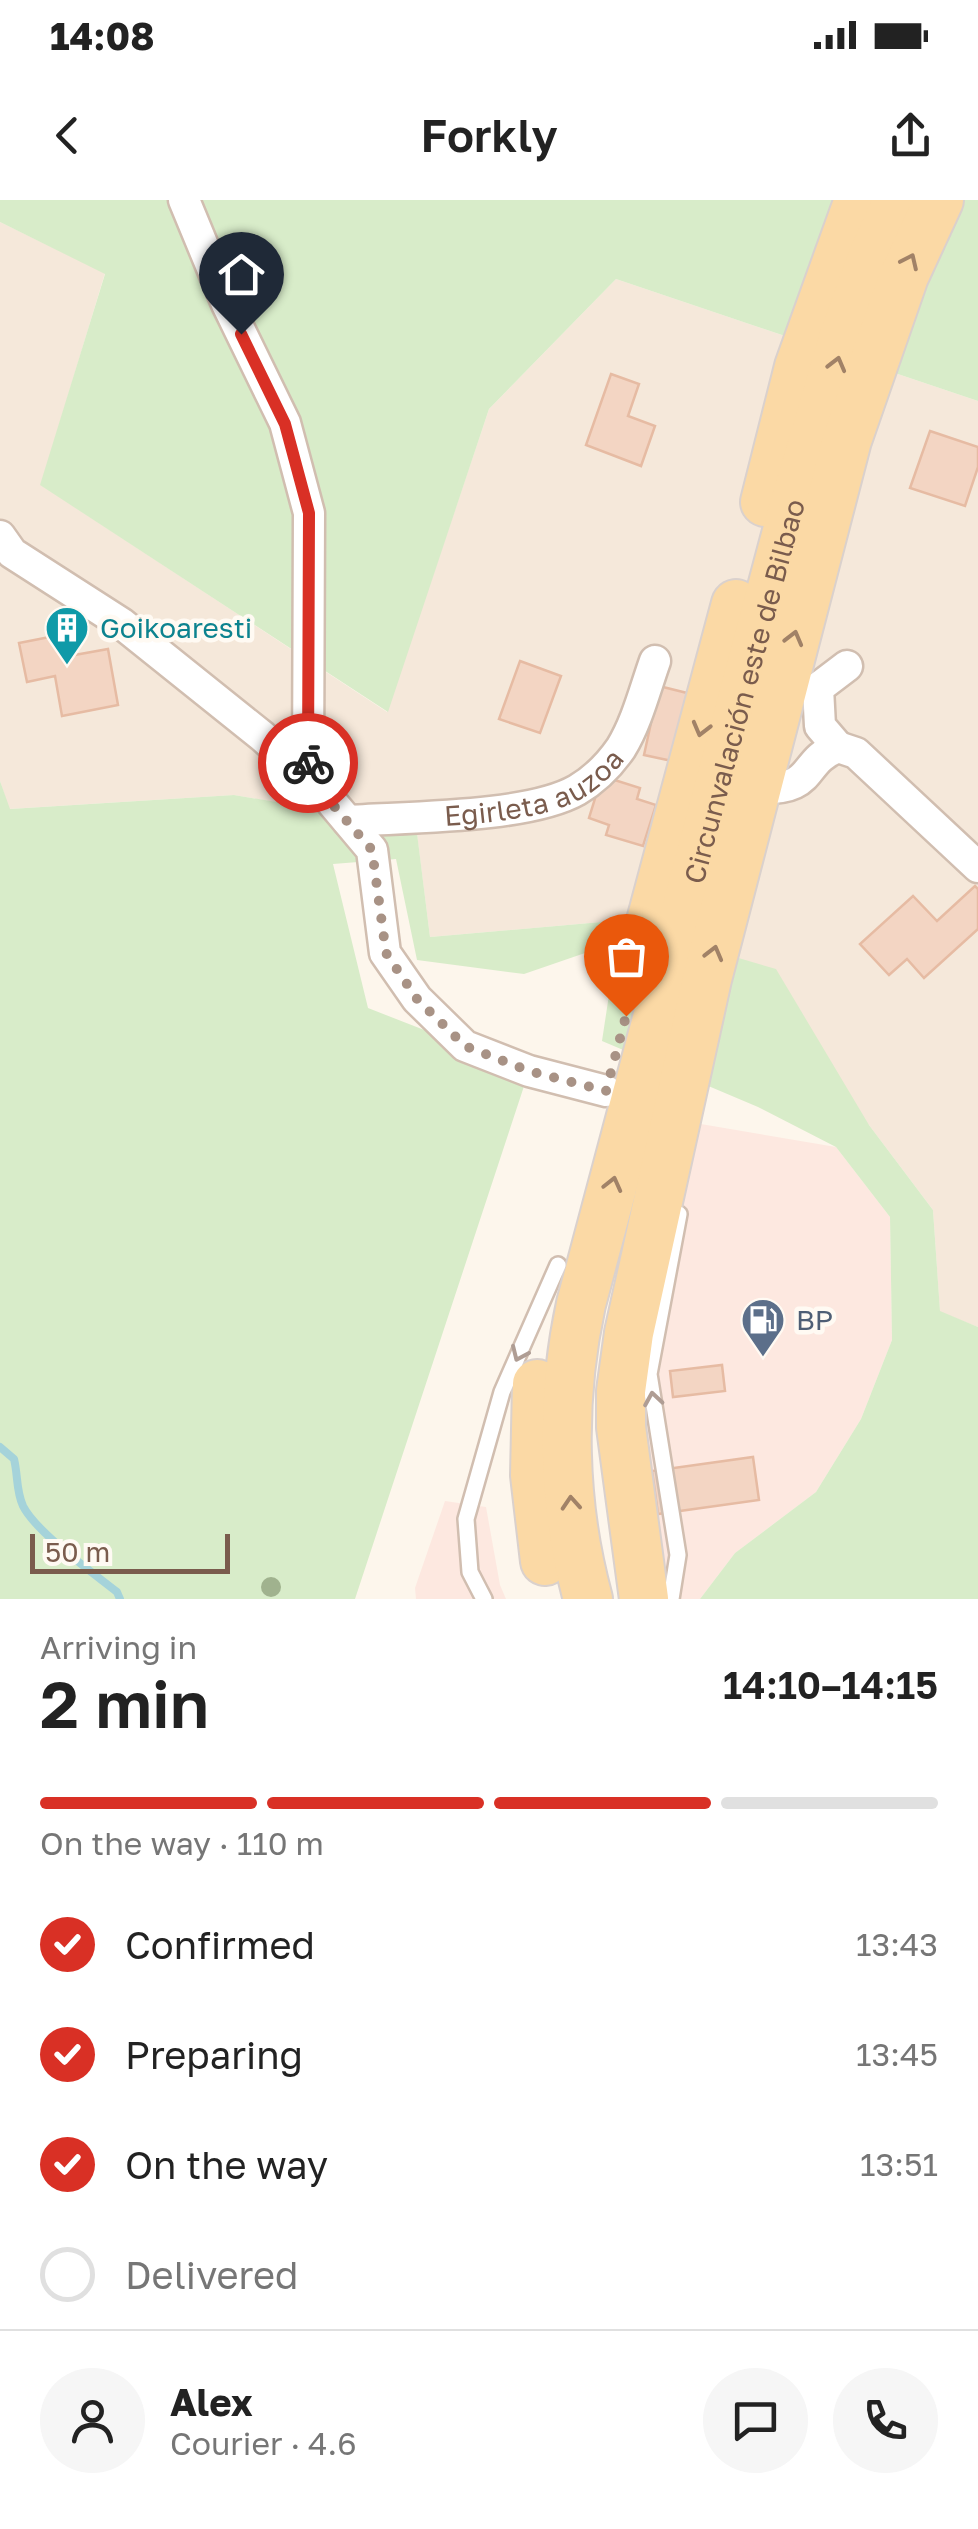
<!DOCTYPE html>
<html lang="en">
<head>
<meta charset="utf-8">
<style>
  :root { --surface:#fff; --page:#f6f6f6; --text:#222; --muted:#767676; --line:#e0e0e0; --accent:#d93025 }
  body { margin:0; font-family:"Golos Text",sans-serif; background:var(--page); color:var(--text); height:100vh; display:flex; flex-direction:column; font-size:38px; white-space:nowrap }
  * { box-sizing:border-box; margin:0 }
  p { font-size:32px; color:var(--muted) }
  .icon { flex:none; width:55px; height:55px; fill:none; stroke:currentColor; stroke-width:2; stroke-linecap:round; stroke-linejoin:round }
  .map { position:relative; height:1399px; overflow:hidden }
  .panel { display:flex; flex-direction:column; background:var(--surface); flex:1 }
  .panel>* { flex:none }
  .scale { position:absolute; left:30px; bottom:25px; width:200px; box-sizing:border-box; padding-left:10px; border:5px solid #7a5c4d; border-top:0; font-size:28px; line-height:35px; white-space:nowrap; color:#7a5c4d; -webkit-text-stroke:8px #fffaf3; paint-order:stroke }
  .pin { position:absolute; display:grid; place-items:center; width:85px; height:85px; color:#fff; margin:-102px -42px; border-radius:50% 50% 50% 0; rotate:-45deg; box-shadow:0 0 10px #0007 }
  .pin .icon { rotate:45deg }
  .courier { position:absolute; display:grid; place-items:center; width:100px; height:100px; margin:-50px; border:8px solid #d93025; border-radius:50%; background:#fff; color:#222; box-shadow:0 2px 12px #0007 }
  .headline em { font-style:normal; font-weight:600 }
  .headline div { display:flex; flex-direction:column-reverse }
  .headline { display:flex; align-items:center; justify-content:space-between; height:170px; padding:0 40px }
  h1 { font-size:65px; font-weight:600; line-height:75px }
  .bar { display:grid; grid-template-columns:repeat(4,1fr); gap:15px 10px; align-content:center; height:120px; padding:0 40px }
  .bar i { height:12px; border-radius:8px; background:var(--line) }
  .bar .selected { background:var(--accent) }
  .bar p { grid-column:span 4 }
  .line { display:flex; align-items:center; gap:25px; padding:0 40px; border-top:2px solid var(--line) }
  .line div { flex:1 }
  .round { display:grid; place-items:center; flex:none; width:105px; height:105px; border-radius:52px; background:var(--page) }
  ol { padding:0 40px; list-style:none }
  li { display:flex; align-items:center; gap:30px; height:110px }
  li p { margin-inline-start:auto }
  li .icon { padding:10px; border-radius:50%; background:var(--accent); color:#fff; stroke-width:4 }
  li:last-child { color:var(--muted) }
  li i { width:55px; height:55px; border:5px solid var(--line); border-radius:50% }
  .status { display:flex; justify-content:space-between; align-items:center; height:70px; padding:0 50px; background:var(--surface); direction:ltr }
  .status svg { height:28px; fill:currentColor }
  header { display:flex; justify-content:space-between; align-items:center; height:130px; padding:0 40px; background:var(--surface); font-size:45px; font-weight:600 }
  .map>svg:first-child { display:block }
  .residential { fill:#f5e8da }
  .commercial { fill:#fde8e0 }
  .green { fill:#d8ecc9 }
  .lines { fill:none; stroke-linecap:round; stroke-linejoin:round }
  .stream { stroke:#a5d3da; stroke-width:8 }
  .building { fill:#f3d5c3; stroke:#e6bba3; stroke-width:2.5 }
  .service-casing { stroke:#d1beb0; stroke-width:20 }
  .minor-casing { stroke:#d1beb0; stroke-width:35 }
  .primary-casing { stroke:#dad1cd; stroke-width:52 }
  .service { stroke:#fff; stroke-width:15 }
  .minor { stroke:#fff; stroke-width:30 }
  .primary { stroke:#fbd9a5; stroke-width:48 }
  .tree { fill:#a0b28e }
  .oneway { stroke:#a18267 }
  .oneway2 { stroke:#af9d94 }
  .done { stroke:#a89285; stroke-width:10; stroke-dasharray:0 18 }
  .route { stroke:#d93025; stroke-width:12 }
  .labels { text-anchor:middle; stroke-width:9; stroke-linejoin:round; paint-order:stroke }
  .culture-label { font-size:28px; fill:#0d838f; stroke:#fffaf3; text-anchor:start }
  .street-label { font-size:28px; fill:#7a5c4d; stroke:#fffaf3 }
  .service-label { font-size:28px; fill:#4e5e75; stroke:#fffaf3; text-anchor:start }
</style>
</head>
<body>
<div class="status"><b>14:08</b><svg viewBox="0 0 49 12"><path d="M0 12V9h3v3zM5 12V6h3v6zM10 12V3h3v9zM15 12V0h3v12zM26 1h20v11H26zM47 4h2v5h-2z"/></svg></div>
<header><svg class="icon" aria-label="back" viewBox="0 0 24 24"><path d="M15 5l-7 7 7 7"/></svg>Forkly<svg class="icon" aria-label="share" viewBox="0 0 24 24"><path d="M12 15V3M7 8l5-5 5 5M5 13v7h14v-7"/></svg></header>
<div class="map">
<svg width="978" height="1399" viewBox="0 0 978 1399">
  <rect width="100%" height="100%" fill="#fdf6ec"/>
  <path class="residential" d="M0 22 105 73 41 285 387 512 489 209 616 79 978 201V1127L940 1112 933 1010 869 925 613 721 430 737 416 626 234 595 9 609 0 581Z"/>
  <path class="commercial" d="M689 922 836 947 890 1017 892 1140 861 1219 816 1292 735 1353 700 1399H661L638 1176Z
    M445 1301 486 1307 500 1385 506 1399H416L415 1388Z"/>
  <path class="green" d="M0 0H978V201L616 79 489 209 388 512 40 285 105 74 0 22Z
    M0 581 10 609 234 595 416 625 430 737 613 721 776 769 869 925 933 1010 940 1111 978 1127V1399H700L735 1353 816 1292 861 1219 892 1140 890 1017 836 947 758 907 602 841 617 742 524 774 417 760 396 659 333 664 368 808 529 871 355 1399H0Z"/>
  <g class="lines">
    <path class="stream" d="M0 1247 14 1259C18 1275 16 1291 23 1306 36 1332 93 1373 117 1392L120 1399"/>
  </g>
  <path class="building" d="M611 174 639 184 628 216 655 226 641 266 586 245Z
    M930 231 978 247V267L965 306 910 288Z
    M65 434 69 456 108 449 118 505 62 516 55 476 27 482 19 443Z
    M520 461 561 476 540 533 499 519Z
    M659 486 687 493 672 561 644 555Z
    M602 576 640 588 637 599 656 605 643 646 606 635 609 625 589 618Z
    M975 686 978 689V729L924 778 907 759 889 775 860 744 913 696 937 721Z
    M722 1165 725 1191 673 1197 670 1171Z
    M753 1257 759 1300 658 1314 652 1271Z"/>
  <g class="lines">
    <defs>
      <path id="service" d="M484 1399 470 1372 466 1319 502 1192 558 1065
        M671 1399 678 1355 649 1174 679 1014"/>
      <g id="minor">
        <path d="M184 0 227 104 285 223 309 313 308 577"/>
        <path d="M0 336 12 353 121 423 262 536 319 587 372 650 385 753 417 799 465 846 529 871 606 891"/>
        <path d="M838 547 820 526 818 488 847 466"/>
        <path d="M757 588C818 591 799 562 838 547L856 553 978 667"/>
        <path id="s1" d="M348 621C406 617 528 618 577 590 594 580 610 564 621 548 637 522 645 489 655 461"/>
      </g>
      <g id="primary">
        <path d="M765 302 799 167 859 0"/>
        <path d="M642 755 736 404"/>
        <path d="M537 1184 535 1275 545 1361"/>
        <path id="s2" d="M588 1399C562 1304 560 1201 581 1104L792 313 844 136 873 56 898 0"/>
        <path d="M644 1399 621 1227V1191L629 1133 707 779 847 240 904 76 939 0"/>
      </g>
    </defs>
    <use href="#service" class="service-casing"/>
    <use href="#minor" class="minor-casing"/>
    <use href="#primary" class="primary-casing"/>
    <use href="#service" class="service"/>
    <use href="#minor" class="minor"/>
    <use href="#primary" class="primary"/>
  </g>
  <circle class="tree" cx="271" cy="1387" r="10"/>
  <defs><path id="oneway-chevron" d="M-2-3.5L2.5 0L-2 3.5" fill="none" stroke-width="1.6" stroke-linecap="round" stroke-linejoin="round" transform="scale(2.5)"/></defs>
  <g class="oneway">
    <use href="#oneway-chevron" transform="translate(910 61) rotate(-65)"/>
    <use href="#oneway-chevron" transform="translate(837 164) rotate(-75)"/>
    <use href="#oneway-chevron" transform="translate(794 438) rotate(-75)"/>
    <use href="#oneway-chevron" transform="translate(701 529) rotate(105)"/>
    <use href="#oneway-chevron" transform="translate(714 753) rotate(-75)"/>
    <use href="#oneway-chevron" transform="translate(613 984) rotate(-76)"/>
    <use href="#oneway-chevron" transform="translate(571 1303) rotate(-94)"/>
  </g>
  <g class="oneway2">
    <use href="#oneway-chevron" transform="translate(519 1154) rotate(114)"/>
    <use href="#oneway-chevron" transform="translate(653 1199) rotate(-99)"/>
  </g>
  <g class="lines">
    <path class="done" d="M308 563V576L372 650 386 753 417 799 465 846 529 871 606 891 626 816"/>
    <path class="route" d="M241 134 285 224 309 313 308 563"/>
  </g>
  <defs>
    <symbol id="building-pin" viewBox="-11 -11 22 30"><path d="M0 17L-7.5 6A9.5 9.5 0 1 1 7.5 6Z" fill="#0f9aa8" stroke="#fffaf3"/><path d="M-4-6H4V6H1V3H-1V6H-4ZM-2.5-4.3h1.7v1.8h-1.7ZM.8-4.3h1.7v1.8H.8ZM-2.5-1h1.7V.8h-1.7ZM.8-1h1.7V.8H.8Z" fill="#fff"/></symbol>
    <symbol id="fuel-pin" viewBox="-11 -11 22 30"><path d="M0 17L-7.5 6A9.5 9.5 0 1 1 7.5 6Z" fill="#5c6f8a" stroke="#fffaf3"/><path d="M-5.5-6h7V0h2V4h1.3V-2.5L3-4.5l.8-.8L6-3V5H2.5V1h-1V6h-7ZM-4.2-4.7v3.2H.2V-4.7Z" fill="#fff"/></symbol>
  </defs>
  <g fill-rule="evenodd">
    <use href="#building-pin" x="42" y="403" width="50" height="68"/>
    <use href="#fuel-pin" x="738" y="1095" width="50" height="68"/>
  </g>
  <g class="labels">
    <g class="culture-label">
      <text x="100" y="438">Goikoaresti</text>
    </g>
    <g class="street-label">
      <text dy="10" stroke="none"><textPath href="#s2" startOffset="932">Circunvalación este de Bilbao</textPath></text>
      <text dy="10" stroke="none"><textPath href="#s1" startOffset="192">Egirleta auzoa</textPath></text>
    </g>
    <g class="service-label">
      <text x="796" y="1130">BP</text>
    </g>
  </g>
</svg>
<div class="scale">50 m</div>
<div class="pin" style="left:626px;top:816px;background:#ea580c"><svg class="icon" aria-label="bag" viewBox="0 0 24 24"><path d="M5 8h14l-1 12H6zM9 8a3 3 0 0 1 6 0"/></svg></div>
<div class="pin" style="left:241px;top:134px;background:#1f2937"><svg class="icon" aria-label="home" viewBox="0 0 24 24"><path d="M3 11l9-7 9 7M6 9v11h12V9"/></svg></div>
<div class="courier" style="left:308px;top:563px"><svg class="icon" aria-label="bike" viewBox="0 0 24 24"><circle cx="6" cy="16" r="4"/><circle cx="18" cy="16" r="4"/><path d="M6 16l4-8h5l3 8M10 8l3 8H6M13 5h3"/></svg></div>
</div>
<section class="panel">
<div class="headline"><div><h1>2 min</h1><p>Arriving in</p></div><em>14:10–14:15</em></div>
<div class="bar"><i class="selected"></i><i class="selected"></i><i class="selected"></i><i></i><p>On the way · 110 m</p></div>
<ol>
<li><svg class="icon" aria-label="check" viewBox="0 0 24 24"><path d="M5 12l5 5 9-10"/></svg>Confirmed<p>13:43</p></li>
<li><svg class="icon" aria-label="check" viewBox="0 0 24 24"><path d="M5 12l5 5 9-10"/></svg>Preparing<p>13:45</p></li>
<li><svg class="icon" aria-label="check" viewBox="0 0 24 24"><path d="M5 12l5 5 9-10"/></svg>On the way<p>13:51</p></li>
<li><i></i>Delivered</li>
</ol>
<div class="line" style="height:180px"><a class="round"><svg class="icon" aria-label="person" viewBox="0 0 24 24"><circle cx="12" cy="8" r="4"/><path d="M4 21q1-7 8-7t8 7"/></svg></a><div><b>Alex</b><p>Courier · 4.6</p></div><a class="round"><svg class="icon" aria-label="chat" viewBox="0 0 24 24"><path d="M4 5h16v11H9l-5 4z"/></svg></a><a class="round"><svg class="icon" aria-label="phone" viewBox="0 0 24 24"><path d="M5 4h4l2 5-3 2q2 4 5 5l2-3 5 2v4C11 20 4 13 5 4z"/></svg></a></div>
</section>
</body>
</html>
